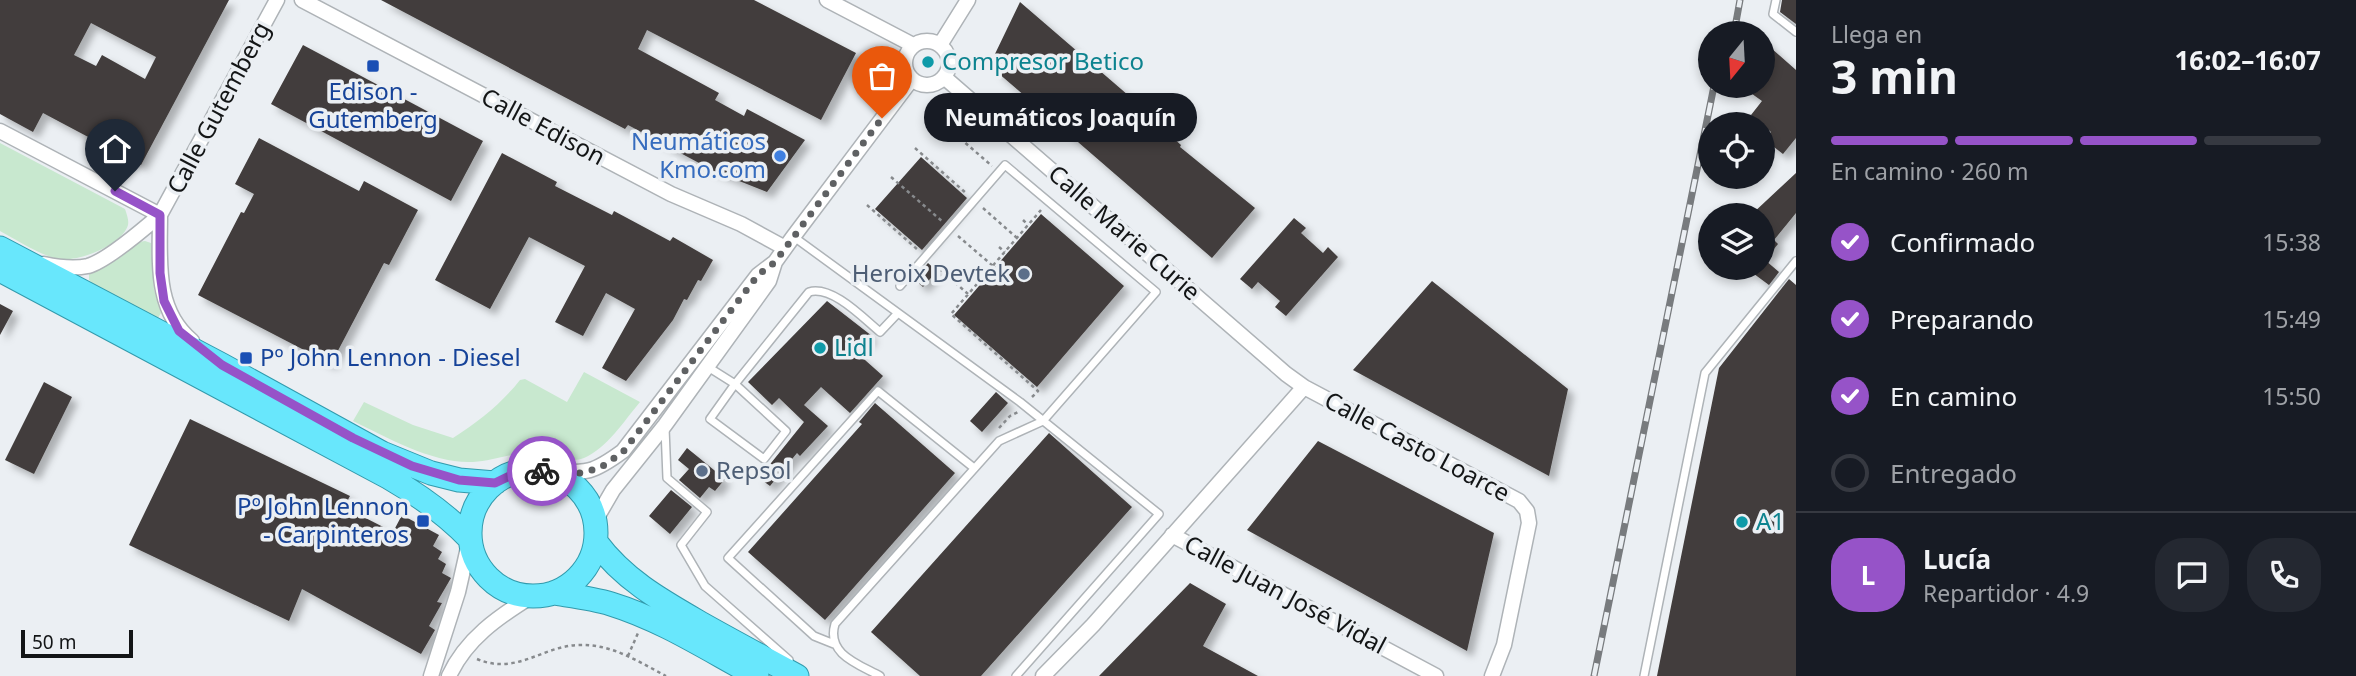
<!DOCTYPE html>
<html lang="es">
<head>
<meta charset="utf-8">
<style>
  :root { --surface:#171b24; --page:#242831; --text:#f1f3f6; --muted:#9ea1a6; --line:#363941; --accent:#9653c8 }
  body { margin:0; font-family:"Noto Sans",sans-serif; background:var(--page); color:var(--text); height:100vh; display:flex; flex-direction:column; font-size:26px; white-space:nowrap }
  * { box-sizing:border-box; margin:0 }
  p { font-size:23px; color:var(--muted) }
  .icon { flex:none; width:38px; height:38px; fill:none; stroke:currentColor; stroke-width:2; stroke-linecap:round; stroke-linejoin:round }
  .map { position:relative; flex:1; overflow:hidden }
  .panel { display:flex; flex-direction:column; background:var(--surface); width:560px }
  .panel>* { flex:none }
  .needle { width:46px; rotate:198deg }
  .buttons { position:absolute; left:1698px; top:21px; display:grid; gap:14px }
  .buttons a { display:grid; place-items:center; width:77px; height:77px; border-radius:50%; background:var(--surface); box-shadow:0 4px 10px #0003; font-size:35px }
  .scale { position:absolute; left:21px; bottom:18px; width:112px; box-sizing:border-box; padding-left:7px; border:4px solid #131516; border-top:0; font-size:19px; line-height:24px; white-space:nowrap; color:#131516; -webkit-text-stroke:5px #ebeff3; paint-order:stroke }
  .pin { position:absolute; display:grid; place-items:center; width:60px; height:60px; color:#fff; margin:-72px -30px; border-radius:50% 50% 50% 0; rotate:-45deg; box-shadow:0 0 7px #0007 }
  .pin .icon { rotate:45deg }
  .courier { position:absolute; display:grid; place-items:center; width:70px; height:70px; margin:-35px; border:5px solid #9653c8; border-radius:50%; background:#fff; color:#222; box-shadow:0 2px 9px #0007 }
  .bubble { position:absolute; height:49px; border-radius:24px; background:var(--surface); box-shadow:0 4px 10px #0003; font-size:23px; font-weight:700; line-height:49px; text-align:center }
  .overview em { font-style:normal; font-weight:700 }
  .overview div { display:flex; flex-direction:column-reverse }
  .overview { display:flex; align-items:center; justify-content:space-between; height:119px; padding:0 35px }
  h1 { font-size:46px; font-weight:700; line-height:52px }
  .bar { display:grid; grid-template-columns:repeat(4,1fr); gap:10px 7px; align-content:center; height:84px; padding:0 35px }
  .bar i { height:9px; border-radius:5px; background:var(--line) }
  .bar .active { background:var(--accent) }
  .bar p { grid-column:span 4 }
  .line { display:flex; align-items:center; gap:18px; padding:0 35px; border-top:2px solid var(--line) }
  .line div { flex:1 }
  .round { display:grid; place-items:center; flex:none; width:74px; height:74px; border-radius:28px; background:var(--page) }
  ol { padding:0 35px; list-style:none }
  li { display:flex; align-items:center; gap:21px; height:77px }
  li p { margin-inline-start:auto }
  li .icon { padding:7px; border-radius:50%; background:var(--accent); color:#fff; stroke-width:4 }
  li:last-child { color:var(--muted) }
  li i { width:38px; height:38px; border:4px solid var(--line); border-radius:50% }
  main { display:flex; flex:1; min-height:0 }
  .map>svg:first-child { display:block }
  .green { fill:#c8e8cf }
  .building { fill:#423d3c; fill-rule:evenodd; filter:url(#shadow) }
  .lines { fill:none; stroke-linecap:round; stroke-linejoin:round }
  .service-casing { stroke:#aeb3b7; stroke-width:10 }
  .minor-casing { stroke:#aeb3b7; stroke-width:17 }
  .trunk-casing { stroke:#329aac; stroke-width:25 }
  .path { stroke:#878a8d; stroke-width:2.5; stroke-dasharray:3.5 3.5; stroke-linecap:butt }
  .service { stroke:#fff; stroke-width:7 }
  .minor { stroke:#fff; stroke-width:14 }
  .trunk { stroke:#68e7fc; stroke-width:23 }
  .rail-casing { stroke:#787b7e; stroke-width:7 }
  .rail { stroke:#ebeff3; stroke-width:4.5; stroke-dasharray:13; stroke-linecap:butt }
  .done { stroke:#5f6163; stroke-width:7; stroke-dasharray:0 12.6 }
  .route { stroke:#9653c8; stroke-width:9 }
  .culture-dot { fill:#0f9aa8; stroke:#ebeff3; stroke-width:2.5 }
  .transit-dot { fill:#1a4fb4; stroke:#ebeff3; stroke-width:2.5 }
  .shop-dot { fill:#3f7fe0; stroke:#ebeff3; stroke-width:2.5 }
  .service-dot { fill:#5c6f8a; stroke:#ebeff3; stroke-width:2.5 }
  .labels { text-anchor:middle; stroke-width:7; stroke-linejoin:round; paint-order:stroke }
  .culture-label { font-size:24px; fill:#0d838f; stroke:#ebeff3; text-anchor:start }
  .transit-label { font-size:24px; fill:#164399; stroke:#ebeff3 }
  .street-label { font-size:24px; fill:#131516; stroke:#ebeff3 }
  .shop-label { font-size:24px; fill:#366cbe; stroke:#ebeff3; text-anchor:end }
  .service-label { font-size:24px; fill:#4e5e75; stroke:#ebeff3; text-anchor:end }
</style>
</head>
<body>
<main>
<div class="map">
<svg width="1796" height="676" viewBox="0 0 1796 676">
  <defs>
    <filter id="shadow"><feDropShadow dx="6" dy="6" stdDeviation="3.5" flood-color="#0004"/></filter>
  </defs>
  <rect width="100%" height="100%" fill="#ebeff3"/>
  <path class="green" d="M0 143 125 209C127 215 129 220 128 225 122 246 73 265 54 258 35 252 17 240 0 231Z
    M145 241 151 243 154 290 161 313 158 318H152L94 285 89 280V273L121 257 139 242Z
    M584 372 640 402C624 421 607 448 584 458 570 464 551 454 537 453 515 451 495 461 473 462 434 464 388 438 353 421L364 402 413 425 453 438C479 421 501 404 520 380L525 379 567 402Z"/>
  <path class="building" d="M0 0H229L141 165 43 113 33 132 0 114ZM91 23 156 57 145 79 102 55 96 66 74 55Z
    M381 0H754L856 53 821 120 647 30 638 49 719 93 715 100 744 116 747 109 805 140 767 192 714 171 628 125 625 129Z
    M1782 0H1796V24L1780 12Z
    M1020 2 1150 114 1148 116 1181 145 1180 147 1255 208 1212 258 997 72 993 62 994 56Z
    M1762 40 1796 70V138L1783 154 1765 140 1771 132 1751 115 1762 101 1741 86H1762Z
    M303 45 483 141 451 201 271 104Z
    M259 138 359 191 364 181 418 210 389 265 384 263 331 364 198 295 241 212 244 213 254 194 235 184Z
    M502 153 557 182 555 186 612 215 614 211 670 241 673 237 713 260 701 281 698 280 687 300 684 299 673 320 626 381 602 368 635 309 606 293 583 336 555 322 585 266 529 237 490 309 435 280Z
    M921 157 967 198 922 250 875 209Z
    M1796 173V213L1774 240 1778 244 1765 260 1779 272 1769 285 1746 268H1762V215H1751Z
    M1041 214 1124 286 1037 387 954 315Z
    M1294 218 1306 228 1301 233 1323 253 1328 247 1338 257 1286 316 1275 307 1280 301 1258 282 1252 289 1240 279Z
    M928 263 937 271 923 287 914 279Z
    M1789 279 1796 285V676H1657L1719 368Z
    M1432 281 1568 389 1549 476 1353 370Z
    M827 301 872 336 856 352 883 376 850 413 821 387 804 405 828 426 800 456 797 453 770 486 759 478 804 422 779 398 772 405 748 382Z
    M0 304 13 311 0 335Z
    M44 382 72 397 34 474 5 460Z
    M996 392 1008 403 982 432 970 421Z
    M875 403 955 473 825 620 748 552 862 424 859 422Z
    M190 419 350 496 344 507 393 532 402 515 439 535 433 546 442 552 438 559 446 564 442 573 451 578 437 602 442 603 429 626 435 630 421 654 302 589 289 621 129 545Z
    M1049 433 1132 507 981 676H920L871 632Z
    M1318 441 1494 533 1467 651 1247 530Z
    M687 448 725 479 715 491 709 487 700 498 679 480 689 469 678 460Z
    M671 490 692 507 670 534 649 516Z
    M1190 583 1226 604 1203 646 1258 676H1099Z"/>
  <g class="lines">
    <defs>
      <path id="service" d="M1776 0 1773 14 1796 32
        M794 237 1020 402 1159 514 1016 676
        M708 367 735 384 786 431 764 459 710 419 735 384 809 292C832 285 863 318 880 332L898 313
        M665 428 667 478 707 512 681 545 705 586 789 660
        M834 644 814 636 728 558 878 391 974 468
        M880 676C858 664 826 654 835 624L999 441 1043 421 1156 292 1005 165 900 286
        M1644 676 1705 373 1796 261"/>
      <path id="minor" d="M302 0 671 194 741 224 785 248
        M827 0 913 45
        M905 63a22 22 0 1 1 44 0a22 22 0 1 1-44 0Z
        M940 45 968 0
        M944 77 1286 374 1304 387 1519 501 1527 511 1529 523 1504 645 1492 676
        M0 131 160 215
        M160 215C160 260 154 310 192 341
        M44 264C58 267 74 269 88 266 106 261 145 228 160 215L277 0
        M549 472C586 473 592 474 623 451L758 275 775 262
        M595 521 613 490 665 425 769 281 775 262 793 237 912 79
        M1172 535 1436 676
        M431 676 458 592 470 539
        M449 676C466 639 498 617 532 596
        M1043 676 1093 625 1304 387"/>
      <path id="trunk" d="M0 248 222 365 382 453 431 473 459 480 495 483
        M0 270 388 477C419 495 445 513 470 539
        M470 533a63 63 0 1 1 126 0a63 63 0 1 1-126 0Z
        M596 542C624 580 662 601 702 624 734 642 766 659 797 676
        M553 593C572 596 592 598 611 604 663 620 710 651 757 676"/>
    </defs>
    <use href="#service" class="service-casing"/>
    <use href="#minor" class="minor-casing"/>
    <use href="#trunk" class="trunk-casing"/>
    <path class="path" d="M939 120 992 166
      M915 148 967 194
      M891 177 943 222
      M867 205 918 250
      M983 208 1017 238
      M1023 220 1028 225
      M958 236 993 266
      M999 247 1005 252
      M934 264 968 294
      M1032 397 1038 391 951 314 1041 210
      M999 428 1010 416 1018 412
      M628 656 638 633
      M477 659C517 676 543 645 580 645 612 644 639 662 666 676"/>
    <use href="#service" class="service"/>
    <use href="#minor" class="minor"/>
    <use href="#trunk" class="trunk"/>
    <defs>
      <path id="rail" d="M1734 33 1740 0
        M1594 676 1714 86"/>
    </defs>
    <use href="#rail" class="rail-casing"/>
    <use href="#rail" class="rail"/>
  </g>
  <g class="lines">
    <path class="done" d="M542 471 580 473 600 468 623 452 758 275 775 262 882 118"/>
    <path class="route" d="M115 191 160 215V273L164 301 179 331 222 365 353 438 412 466 459 480 495 483 520 471H542"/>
  </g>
  <g class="culture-dot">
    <circle cx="928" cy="62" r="7"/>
    <circle cx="820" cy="348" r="7"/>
    <circle cx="1742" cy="522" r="7"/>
  </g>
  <g class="transit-dot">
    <rect x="366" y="59" width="14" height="14" rx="3.5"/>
    <rect x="239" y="351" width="14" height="14" rx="3.5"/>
    <rect x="416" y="514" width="14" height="14" rx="3.5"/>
  </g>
  <circle class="shop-dot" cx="780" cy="156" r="7"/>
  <g class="service-dot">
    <circle cx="1024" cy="274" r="7"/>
    <circle cx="702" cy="471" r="7"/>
  </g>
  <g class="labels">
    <g class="culture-label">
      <text x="942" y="70">Compresor Betico</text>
      <text x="834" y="356">Lidl</text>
      <text x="1756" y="530">A1</text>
    </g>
    <g class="transit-label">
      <text x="373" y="100">Edison -<tspan x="373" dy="28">Gutemberg</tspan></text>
      <text x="260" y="366" text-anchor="start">Pº John Lennon - Diesel</text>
      <text x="409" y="515" text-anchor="end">Pº John Lennon<tspan x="409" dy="28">- Carpinteros</tspan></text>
    </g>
    <g class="street-label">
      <text transform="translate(219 108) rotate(-62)" y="8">Calle Gutemberg</text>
      <text transform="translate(543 127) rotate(28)" y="8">Calle Edison</text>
      <text transform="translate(1124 233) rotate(41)" y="8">Calle Marie Curie</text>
      <text transform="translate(1417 447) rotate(28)" y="8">Calle Casto Loarce</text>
      <text transform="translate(1285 595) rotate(28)" y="8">Calle Juan José Vidal</text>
    </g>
    <g class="shop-label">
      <text x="766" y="150">Neumáticos<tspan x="766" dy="28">Kmo.com</tspan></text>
    </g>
    <g class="service-label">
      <text x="1010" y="282">Heroix Devtek</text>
      <text x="716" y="479" text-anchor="start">Repsol</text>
    </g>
  </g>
</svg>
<div class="buttons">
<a><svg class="needle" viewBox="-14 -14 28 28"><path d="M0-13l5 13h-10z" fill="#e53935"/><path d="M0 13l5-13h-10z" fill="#9ea1a6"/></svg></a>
<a><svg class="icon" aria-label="locate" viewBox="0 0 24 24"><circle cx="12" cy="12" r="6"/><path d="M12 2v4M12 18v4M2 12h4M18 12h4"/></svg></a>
<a><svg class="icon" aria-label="layers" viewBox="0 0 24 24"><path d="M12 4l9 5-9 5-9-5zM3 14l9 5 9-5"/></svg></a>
</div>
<div class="scale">50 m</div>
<div class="pin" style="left:882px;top:118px;background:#ea580c"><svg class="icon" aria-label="bag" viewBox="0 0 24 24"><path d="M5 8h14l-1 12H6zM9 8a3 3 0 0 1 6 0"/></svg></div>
<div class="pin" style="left:115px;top:191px;background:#1f2937"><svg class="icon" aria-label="home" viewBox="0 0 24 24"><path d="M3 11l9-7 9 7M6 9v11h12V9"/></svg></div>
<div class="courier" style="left:542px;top:471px"><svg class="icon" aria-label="bike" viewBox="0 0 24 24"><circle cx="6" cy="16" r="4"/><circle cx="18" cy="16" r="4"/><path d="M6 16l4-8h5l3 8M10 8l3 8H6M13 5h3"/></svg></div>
<div class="bubble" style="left:924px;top:93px;width:273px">Neumáticos Joaquín</div>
</div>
<section class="panel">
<div class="overview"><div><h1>3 min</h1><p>Llega en</p></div><em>16:02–16:07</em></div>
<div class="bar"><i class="active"></i><i class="active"></i><i class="active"></i><i></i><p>En camino · 260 m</p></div>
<ol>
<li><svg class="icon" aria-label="check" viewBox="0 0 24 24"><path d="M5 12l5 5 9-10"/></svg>Confirmado<p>15:38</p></li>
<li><svg class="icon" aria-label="check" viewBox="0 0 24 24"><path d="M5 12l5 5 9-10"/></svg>Preparando<p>15:49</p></li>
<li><svg class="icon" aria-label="check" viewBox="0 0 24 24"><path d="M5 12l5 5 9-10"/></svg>En camino<p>15:50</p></li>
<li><i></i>Entregado</li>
</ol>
<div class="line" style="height:126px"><b class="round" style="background:var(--accent);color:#fff">L</b><div><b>Lucía</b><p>Repartidor · 4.9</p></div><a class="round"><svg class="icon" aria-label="chat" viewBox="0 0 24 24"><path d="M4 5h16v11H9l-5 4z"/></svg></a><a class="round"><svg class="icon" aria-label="phone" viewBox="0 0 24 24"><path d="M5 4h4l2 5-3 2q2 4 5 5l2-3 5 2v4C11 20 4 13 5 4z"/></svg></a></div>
</section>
</main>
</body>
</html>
